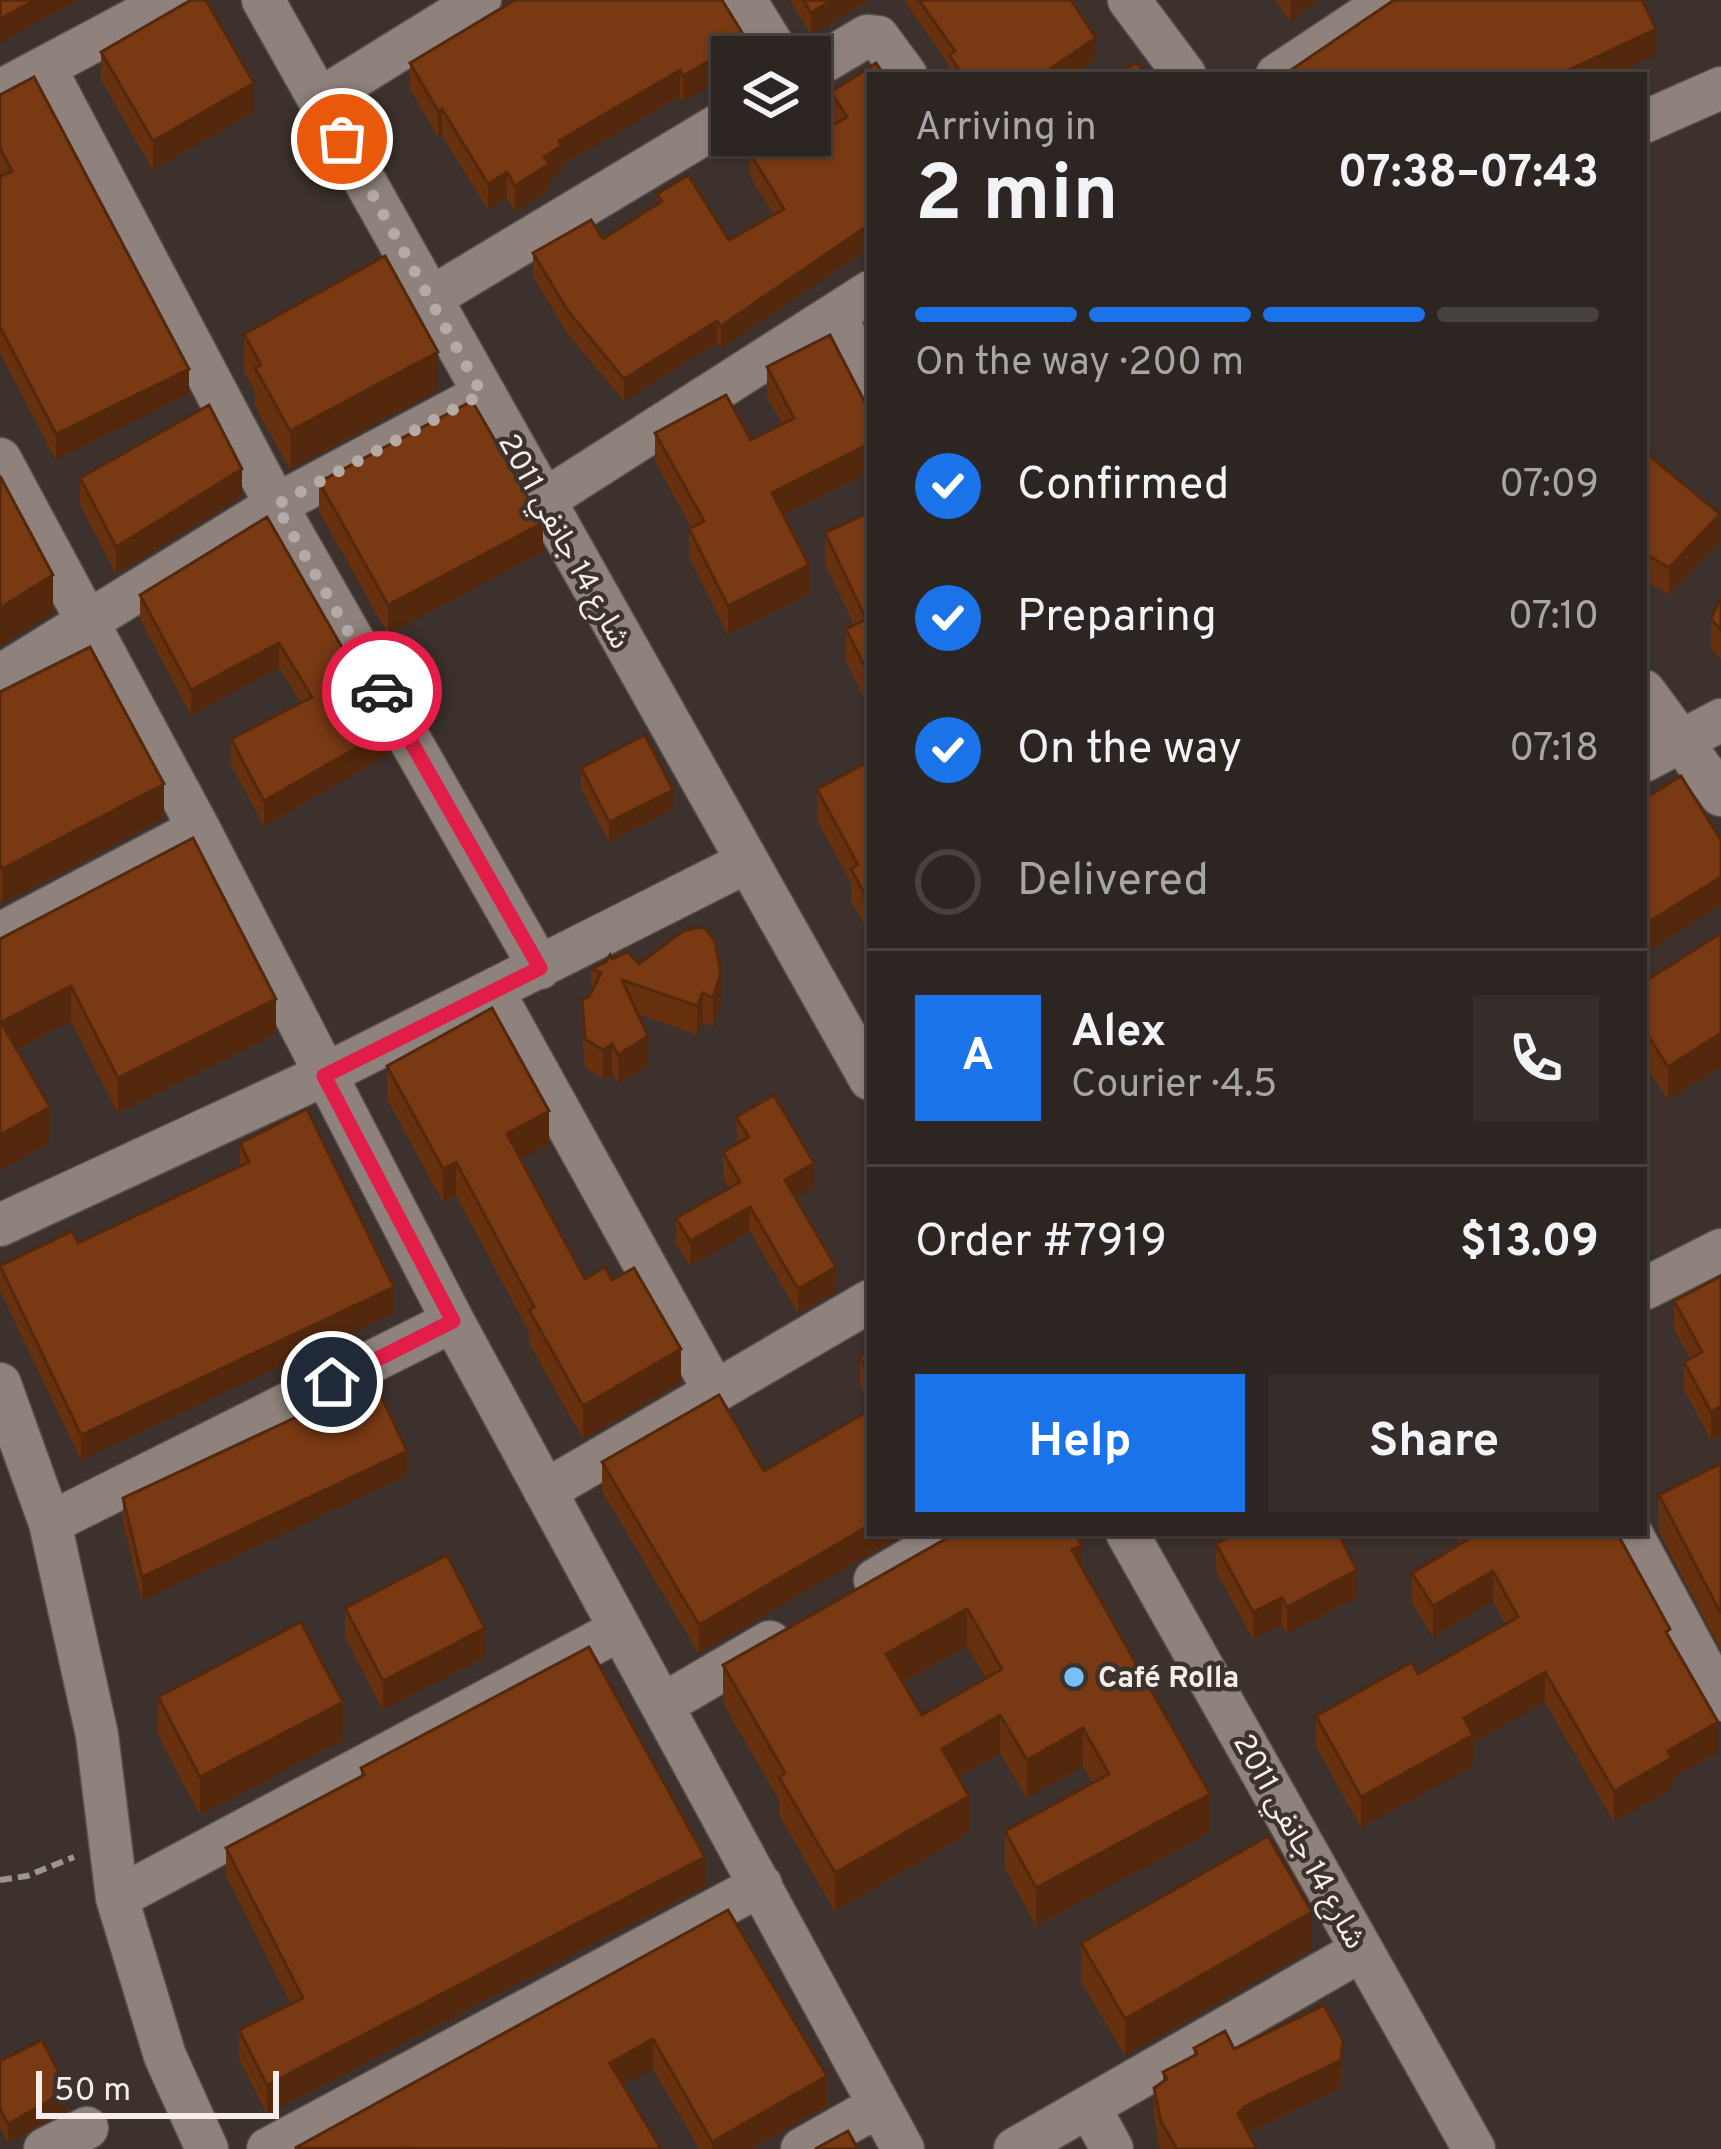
<!DOCTYPE html>
<html lang="en">
<head>
<meta charset="utf-8">
<style>
  :root { --surface:#2d2521; --page:#352d2a; --text:#f1f3f6; --muted:#a7a5a5; --line:#48423f; --accent:#1a73e8 }
  body { margin:0; font-family:Overpass,"Noto Sans Arabic",sans-serif; background:var(--page); color:var(--text); height:100vh; display:flex; flex-direction:column; font-size:45px; white-space:nowrap }
  * { box-sizing:border-box; margin:0 }
  p { font-size:39px; color:var(--muted) }
  .icon { flex:none; width:66px; height:66px; fill:none; stroke:currentColor; stroke-width:2; stroke-linecap:round; stroke-linejoin:round }
  .map { position:relative; flex:1; overflow:hidden }
  .side { position:absolute; left:867px; top:72px; width:780px; height:1464px; display:flex; flex-direction:column; background:var(--surface); border-radius:0px; box-shadow:0 3px 9px #0004,0 0 0 3px var(--line) }
  .side>* { flex:none }
  .tools { position:absolute; left:711px; top:36px; display:grid; gap:24px }
  .tools a { display:grid; place-items:center; width:120px; height:120px; border-radius:0px; background:var(--surface); box-shadow:0 3px 9px #0004,0 0 0 3px var(--line); font-size:60px }
  .scale { position:absolute; left:36px; bottom:30px; width:243px; box-sizing:border-box; padding-left:12px; border:6px solid #f4ede9; border-top:0; font-size:33px; line-height:42px; white-space:nowrap; color:#f4ede9; -webkit-text-stroke:9px #3c312c; paint-order:stroke }
  .pin { position:absolute; display:grid; place-items:center; width:102px; height:102px; color:#fff; margin:-51px; border:6px solid #fff; border-radius:50%; box-shadow:0 3px 12px #0007 }
  .courier { position:absolute; display:grid; place-items:center; width:120px; height:120px; margin:-60px; border:9px solid #e11d48; border-radius:50%; background:#fff; color:#222; box-shadow:0 3px 15px #0007 }
  .overview em { font-style:normal; font-weight:700 }
  .overview div { display:flex; flex-direction:column-reverse }
  .overview { display:flex; align-items:center; justify-content:space-between; height:204px; padding:0 48px }
  h1 { font-size:78px; font-weight:700; line-height:90px }
  .bar { display:grid; grid-template-columns:repeat(4,1fr); gap:18px 12px; align-content:center; height:144px; padding:0 48px }
  .bar i { height:15px; border-radius:9px; background:var(--line) }
  .bar .current { background:var(--accent) }
  .bar p { grid-column:span 4 }
  .line { display:flex; align-items:center; gap:30px; padding:0 48px; border-top:3px solid var(--line) }
  .line div { flex:1 }
  .round { display:grid; place-items:center; flex:none; width:126px; height:126px; border-radius:0px; background:var(--page) }
  ol { padding:0 48px; list-style:none }
  li { display:flex; align-items:center; gap:36px; height:132px }
  li p { margin-inline-start:auto }
  li .icon { padding:12px; border-radius:50%; background:var(--accent); color:#fff; stroke-width:4 }
  li:last-child { color:var(--muted) }
  li i { width:66px; height:66px; border:6px solid var(--line); border-radius:50% }
  .primary-button { display:flex; gap:24px; margin-top:auto; padding:24px 48px }
  .primary-button a { flex:1; height:138px; border-radius:0px; background:var(--accent); color:#fff; font-size:48px; font-weight:700; line-height:138px; text-align:center }
  .primary-button a+a { background:var(--page); color:var(--text) }
  .map>svg:first-child { display:block }
  .lines { fill:none; stroke-linecap:round; stroke-linejoin:round }
  .minor-casing { stroke:#59504b; stroke-width:45 }
  .path { stroke:#9d9490; stroke-width:6; stroke-dasharray:12 6; stroke-linecap:butt }
  .minor { stroke:#8f827c; stroke-width:42 }
  .wall { fill:#673110; fill-rule:evenodd }
  .shaded-wall { fill:#54280d }
  .building { fill:#783913; stroke:#54280d; stroke-width:3; fill-rule:evenodd }
  .done { stroke:#b4aba7; stroke-width:12; stroke-dasharray:0 21.6 }
  .route { stroke:#e11d48; stroke-width:15 }
  .poi-dot { fill:#76c0f7; stroke:#3c312c; stroke-width:4.5 }
  .labels { text-anchor:middle; stroke-width:9; stroke-linejoin:round; paint-order:stroke }
  .street-label { font-size:30px; fill:#f4ede9; stroke:#3c312c }
  .poi-label { font-size:30px; font-weight:bold; fill:#f4ede9; stroke:#3c312c; text-anchor:start }
</style>
</head>
<body>
<div class="map">
<svg width="1721" height="2149" viewBox="0 0 1721 2149">
  <rect width="100%" height="100%" fill="#3c312c"/>
  <g class="lines">
    <defs>
      <path id="minor" d="M263 0 870 1079
        M745 0 780 57
        M1129 0 1185 75
        M45 68 276 505 540 968
        M810 70 867 36 878 37 906 75
        M1277 75 1390 0
        M0 91 171 0
        M320 99 480 0
        M1644 122 1721 88
        M429 299 732 117
        M835 315 870 387
        M0 459 199 829 453 1321 903 2149
        M543 501 870 292
        M0 676 276 505 482 395
        M1644 691 1721 795
        M1644 761 1721 720
        M0 934 199 829
        M493 991 714 1390
        M0 1225 324 1075 745 863
        M1644 1289 1721 1250
        M0 1384 50 1523 97 1735 117 1898 165 2056 207 2149
        M545 1491 870 1301
        M50 1523 453 1321
        M1127 1533 1474 2149
        M1631 1533 1721 1700
        M875 1580 955 1533
        M662 1705 770 1642
        M117 1898 619 1630
        M1090 2108 1112 2149
        M45 2149 87 2128
        M268 2149 761 1885
        M802 2149 878 2106
        M1015 2149 1362 1950"/>
    </defs>
    <use href="#minor" class="minor-casing"/>
    <path class="path" d="M0 1880 27 1876 74 1857"/>
    <use href="#minor" class="minor"/>
  </g>
  <path class="wall" d="M790 0H869L811 34Z
    M904 0H1071L1096 59 1073 75H949V65Z
    M1275 0H1318L1290 21Z
    M101 52 254 112 153 170 101 80Z
    M746 57 683 102 680 96 562 165V172L549 180V190L515 212 507 198 488 210 442 135 438 137 410 89V63Z
    M876 63 721 349 717 343 624 401 568 334 533 276V253L603 239 657 204V194L729 240 774 215 750 176V153L794 147 836 124 831 115V92Z
    M0 95 189 394 56 460 0 353V177L2 176 0 173Z
    M244 334 438 390 290 469 255 406V391L244 371Z
    M767 367 870 412V472L783 515 809 594 728 635 689 557V529L691 527 655 461V433L751 440 782 424 767 396Z
    M1644 447 1720 541 1669 595 1644 580Z
    M80 478 242 496 116 574 80 505Z
    M319 482 543 552 388 634 319 511Z
    M870 512V709L846 661V629L854 625 825 564V533Z
    M267 517 389 754 264 826 231 764V739L301 703 279 668 191 715 140 619V595Z
    M1721 599V659L1711 648V619Z
    M0 692 164 818 2 904 0 900Z
    M870 761V935L851 901V883L817 820V789Z
    M581 768 673 809 609 842 581 788Z
    M1721 933 1668 1100 1644 1063V982Z
    M0 939 276 1034 118 1113 71 1021 17 1050 50 1142 0 1171Z
    M612 959 639 964 721 1002 713 1027 703 1022 697 1035 638 1014 648 1065 618 1084 612 1073 603 1079 585 1067 582 1027V999L589 997 591 994V969Z
    M387 1066 549 1144 521 1159 585 1279 612 1280 681 1382 583 1439 529 1343V1332L456 1195 443 1202 387 1099Z
    M736 1117 814 1188 796 1198 836 1291 798 1313 750 1231 690 1266 676 1243V1218L729 1188 723 1177V1152L738 1144Z
    M240 1143 394 1313 81 1460 0 1291V1266L78 1243 240 1166Z
    M1721 1276V1435L1711 1440 1684 1390V1362L1690 1358 1674 1329V1301Z
    M870 1351V1406L860 1385V1357Z
    M719 1395 699 1654 602 1491V1462Z
    M1721 1463V1650L1659 1532V1495Z
    M407 1475 142 1601 123 1522V1498Z
    M1453 1533H1617L1670 1639 1718 1752 1672 1779V1788L1614 1822 1545 1702 1473 1742V1766L1361 1828 1316 1746V1716L1418 1674 1505 1624 1493 1601 1433 1637 1412 1603V1573L1460 1545Z
    M1216 1544 1357 1597 1287 1634 1282 1625 1253 1639 1216 1571Z
    M1082 1568 1210 1832 1036 1926 1005 1868V1831L1093 1783 1083 1766 1027 1798 1000 1753 958 1777 969 1833 835 1911 779 1815V1800L723 1703V1665ZM967 1646 986 1678 922 1715 903 1683Z
    M345 1608 485 1657 383 1710 345 1637Z
    M158 1697 343 1740 200 1815 158 1735Z
    M361 1768 705 1886 267 2114 239 2059V2030L291 2004 226 1876V1848L361 1777Z
    M728 1910 827 2106 751 2149H699L653 2069 623 2085 295 2149Z
    M1081 1943 1312 1949 1125 2056 1081 1981Z
    M1194 2048 1234 2049 1343 2067 1341 2087 1249 2133 1257 2149H1160L1154 2115V2088L1163 2082V2072L1194 2055Z
    M0 2061 68 2109 8 2143 0 2128Z"/>
  <path class="shaded-wall" d="M35 0H78L0 43V19Z
    M832 0H869L811 34V13Z
    M1290 0H1318L1290 21Z
    M1656 29V55L1613 75H1558Z
    M1096 38V59L1073 75H1041Z
    M746 39V57H732V74L683 102V76Z
    M680 70V96L562 165V172L549 180V190L515 212V186L559 141Z
    M254 83V112L153 170V141Z
    M442 109V135L438 137V111Z
    M507 172V198L488 210V184Z
    M870 224V247L721 349V326Z
    M717 321V343L624 401V379Z
    M438 352V390L290 469V431Z
    M189 369V394L56 460V434Z
    M870 443V472L772 521V493Z
    M242 469V496L116 574V547Z
    M1720 514V541L1669 595V568Z
    M543 523V552L388 634V605Z
    M809 565V594L728 635V606Z
    M53 575V613L0 646V608Z
    M279 643V668L191 715V690Z
    M389 729V754L264 826V801Z
    M164 784V818L2 904V869Z
    M673 790V809L609 842V822Z
    M1721 877V905L1644 954V925Z
    M721 973V1002L713 1027V998Z
    M71 986V1021L1 1058V1022Z
    M703 993V1022L697 1035V1006Z
    M276 999V1034L118 1113V1078Z
    M1721 1033V1067L1668 1100V1067Z
    M648 1036V1065L618 1084V1055Z
    M612 1044V1073L603 1079V1050Z
    M50 1107V1142L0 1171V1135Z
    M549 1111V1144L507 1167V1134Z
    M456 1162V1195L443 1202V1169Z
    M814 1163V1188L785 1204V1180Z
    M750 1207V1231L690 1266V1241Z
    M836 1267V1291L798 1313V1289Z
    M394 1287V1313L81 1460V1435Z
    M681 1349V1382L583 1439V1406Z
    M1721 1406V1435L1711 1440V1412Z
    M407 1451V1475L142 1601V1577Z
    M870 1525V1533H905L699 1654V1625Z
    M1082 1545V1582L1072 1550Z
    M1357 1570V1597L1287 1634V1607Z
    M1493 1571V1601L1433 1637V1606Z
    M1282 1598V1625L1253 1639V1612Z
    M967 1609V1646L886 1692V1654Z
    M485 1628V1657L383 1710V1681Z
    M1545 1672V1702L1473 1742V1766L1361 1828V1797L1464 1718Z
    M343 1702V1740L200 1815V1777Z
    M1000 1715V1753L942 1786V1749Z
    M1718 1722V1752L1672 1779V1788L1614 1822V1791L1668 1751Z
    M1083 1728V1766L1027 1798V1760Z
    M1210 1794V1832L1036 1926V1888Z
    M969 1796V1833L835 1911V1873Z
    M705 1857V1886L267 2114V2085Z
    M1312 1912V1949L1125 2056V2019Z
    M653 2039V2069L610 2092V2063Z
    M1343 2040 1341 2087 1244 2135 1238 2114 1244 2107Z
    M827 2076V2106L751 2149H712V2142Z
    M68 2090V2109L8 2143V2124Z"/>
  <path class="building" d="M0 0H35L0 19Z
    M191 0H206L254 83 153 141 101 52Z
    M515 0H722L746 39 683 76 680 70 559 141 562 146 544 157 549 164 515 186 507 172 488 184 442 109 438 111 410 63Z
    M803 0H832L811 13Z
    M919 0H1071L1096 38 1041 75H963L949 55 955 51Z
    M1394 0H1642L1656 29 1558 75H1379L1378 72 1372 75H1278L1291 70Z
    M1137 62 1145 75H1116Z
    M876 63 884 75H870V224L721 326 717 321 624 379 568 311 533 253 591 220 603 239 662 201 657 194 688 175 729 240 784 209 750 153 781 135H787L794 147 847 117 831 92Z
    M34 77 189 369 56 434 0 327V177L12 171 0 148V95Z
    M385 256 438 352 290 431 255 368 261 365 244 334Z
    M830 335 870 412V443L772 493 809 565 728 606 689 529 704 521 655 433 726 395 751 440 794 418 767 367Z
    M472 401 543 523 388 605 319 482Z
    M209 405 242 469 116 547 80 478Z
    M1644 447 1652 458 1720 514 1669 568 1644 553Z
    M0 476 53 575 0 608Z
    M870 512V677L846 629 866 619 825 533Z
    M267 517 389 729 264 801 231 739 312 697 279 643 191 690 140 595Z
    M1720 599H1721V630L1711 619Z
    M90 647 164 784 2 869 0 865V692Z
    M645 735 673 790 609 822 581 768Z
    M870 761V904L851 869 858 865 817 789Z
    M1681 776 1721 840V877L1644 925V799Z
    M193 838 276 999 118 1078 71 986 1 1022 50 1107 0 1135V939Z
    M699 927 706 929 715 941 721 973 713 998 703 993 697 1006 622 980 648 1036 618 1055 612 1044 603 1050 585 1039 582 999 589 997 601 973 591 969 606 962 610 955 612 959 628 952 639 964 683 931Z
    M1721 933V1033L1668 1067 1644 1029V982Z
    M492 1008 549 1111 507 1134 585 1279 605 1267 612 1280 634 1268 681 1349 583 1406 529 1310 534 1307 456 1162 443 1169 387 1066Z
    M774 1095 814 1163 785 1180 836 1267 798 1289 750 1207 690 1241 676 1218 740 1182 723 1152 749 1137 736 1117Z
    M307 1109 394 1287 81 1435 0 1266 72 1231 78 1243 249 1162 240 1143Z
    M1721 1276V1406L1711 1412 1684 1362 1702 1352 1674 1301Z
    M870 1351V1377L860 1357Z
    M374 1381 407 1451 142 1577 123 1498Z
    M719 1395 764 1471 870 1410V1525L699 1625 602 1462Z
    M1721 1463V1614L1659 1495Z
    M956 1533H1075L1082 1545 1072 1550 1210 1794 1036 1888 1005 1831 1109 1774 1083 1728 1027 1760 1000 1715 942 1749 969 1796 835 1873 779 1777 785 1773 723 1665ZM967 1609 1002 1669 922 1715 886 1654Z
    M1237 1533H1338L1357 1570 1287 1607 1282 1598 1253 1612 1216 1544Z
    M1470 1533H1617L1670 1629 1666 1632 1718 1722 1668 1751 1672 1758 1614 1791 1545 1672 1464 1718 1473 1735 1361 1797 1316 1716 1412 1662 1418 1674 1518 1617 1493 1571 1433 1606 1412 1573 1472 1537Z
    M447 1555 485 1628 383 1681 345 1608Z
    M301 1622 343 1702 200 1777 158 1697Z
    M589 1647 705 1857 267 2085 239 2030 303 1998 226 1848 364 1775 361 1768Z
    M1268 1836 1312 1912 1125 2019 1081 1943Z
    M728 1910 827 2076 712 2142 653 2039 610 2063 661 2149 295 2148Z
    M1324 2005 1343 2040 1341 2060 1244 2107 1238 2114 1257 2149H1177L1161 2122 1154 2088 1167 2079 1163 2072 1197 2054 1194 2048 1225 2031 1234 2049Z
    M42 2040 68 2090 8 2124 0 2109V2061Z
    M848 2131 858 2149H815Z"/>
  <g class="lines">
    <path class="done" d="M342 139 482 394 276 505 382 691"/>
    <path class="route" d="M332 1382 453 1321 324 1076 540 968 382 691"/>
  </g>
  <circle class="poi-dot" cx="1074" cy="1677" r="12"/>
  <g class="labels">
    <g class="street-label">
      <text transform="translate(565 541) rotate(61)" y="10">شارع 14 جانفي 2011</text>
      <text transform="translate(1300 1841) rotate(61)" y="10">شارع 14 جانفي 2011</text>
    </g>
    <g class="poi-label">
      <text x="1098" y="1687">Café Rolla</text>
    </g>
  </g>
</svg>
<div class="tools">
<a><svg class="icon" aria-label="layers" viewBox="0 0 24 24"><path d="M12 4l9 5-9 5-9-5zM3 14l9 5 9-5"/></svg></a>
</div>
<div class="scale">50 m</div>
<div class="pin" style="left:342px;top:139px;background:#ea580c"><svg class="icon" aria-label="bag" viewBox="0 0 24 24"><path d="M5 8h14l-1 12H6zM9 8a3 3 0 0 1 6 0"/></svg></div>
<div class="pin" style="left:332px;top:1382px;background:#1f2937"><svg class="icon" aria-label="home" viewBox="0 0 24 24"><path d="M3 11l9-7 9 7M6 9v11h12V9"/></svg></div>
<div class="courier" style="left:382px;top:691px"><svg class="icon" aria-label="car" viewBox="0 0 24 24"><path d="M5 17H2v-5l4-1 3-4h7l3 4 3 1v5h-3M9 17h6M6 11h13"/><circle cx="7" cy="17" r="2"/><circle cx="17" cy="17" r="2"/></svg></div>
<section class="side">
<div class="overview"><div><h1>2 min</h1><p>Arriving in</p></div><em>07:38–07:43</em></div>
<div class="bar"><i class="current"></i><i class="current"></i><i class="current"></i><i></i><p>On the way · 200 m</p></div>
<ol>
<li><svg class="icon" aria-label="check" viewBox="0 0 24 24"><path d="M5 12l5 5 9-10"/></svg>Confirmed<p>07:09</p></li>
<li><svg class="icon" aria-label="check" viewBox="0 0 24 24"><path d="M5 12l5 5 9-10"/></svg>Preparing<p>07:10</p></li>
<li><svg class="icon" aria-label="check" viewBox="0 0 24 24"><path d="M5 12l5 5 9-10"/></svg>On the way<p>07:18</p></li>
<li><i></i>Delivered</li>
</ol>
<div class="line" style="height:216px"><b class="round" style="background:var(--accent);color:#fff">A</b><div><b>Alex</b><p>Courier · 4.5</p></div><a class="round"><svg class="icon" aria-label="phone" viewBox="0 0 24 24"><path d="M5 4h4l2 5-3 2q2 4 5 5l2-3 5 2v4C11 20 4 13 5 4z"/></svg></a></div>
<div class="line" style="height:156px"><div>Order #7919</div><b>$13.09</b></div>
<div class="primary-button"><a>Help</a><a>Share</a></div>
</section>
</div>
</body>
</html>
